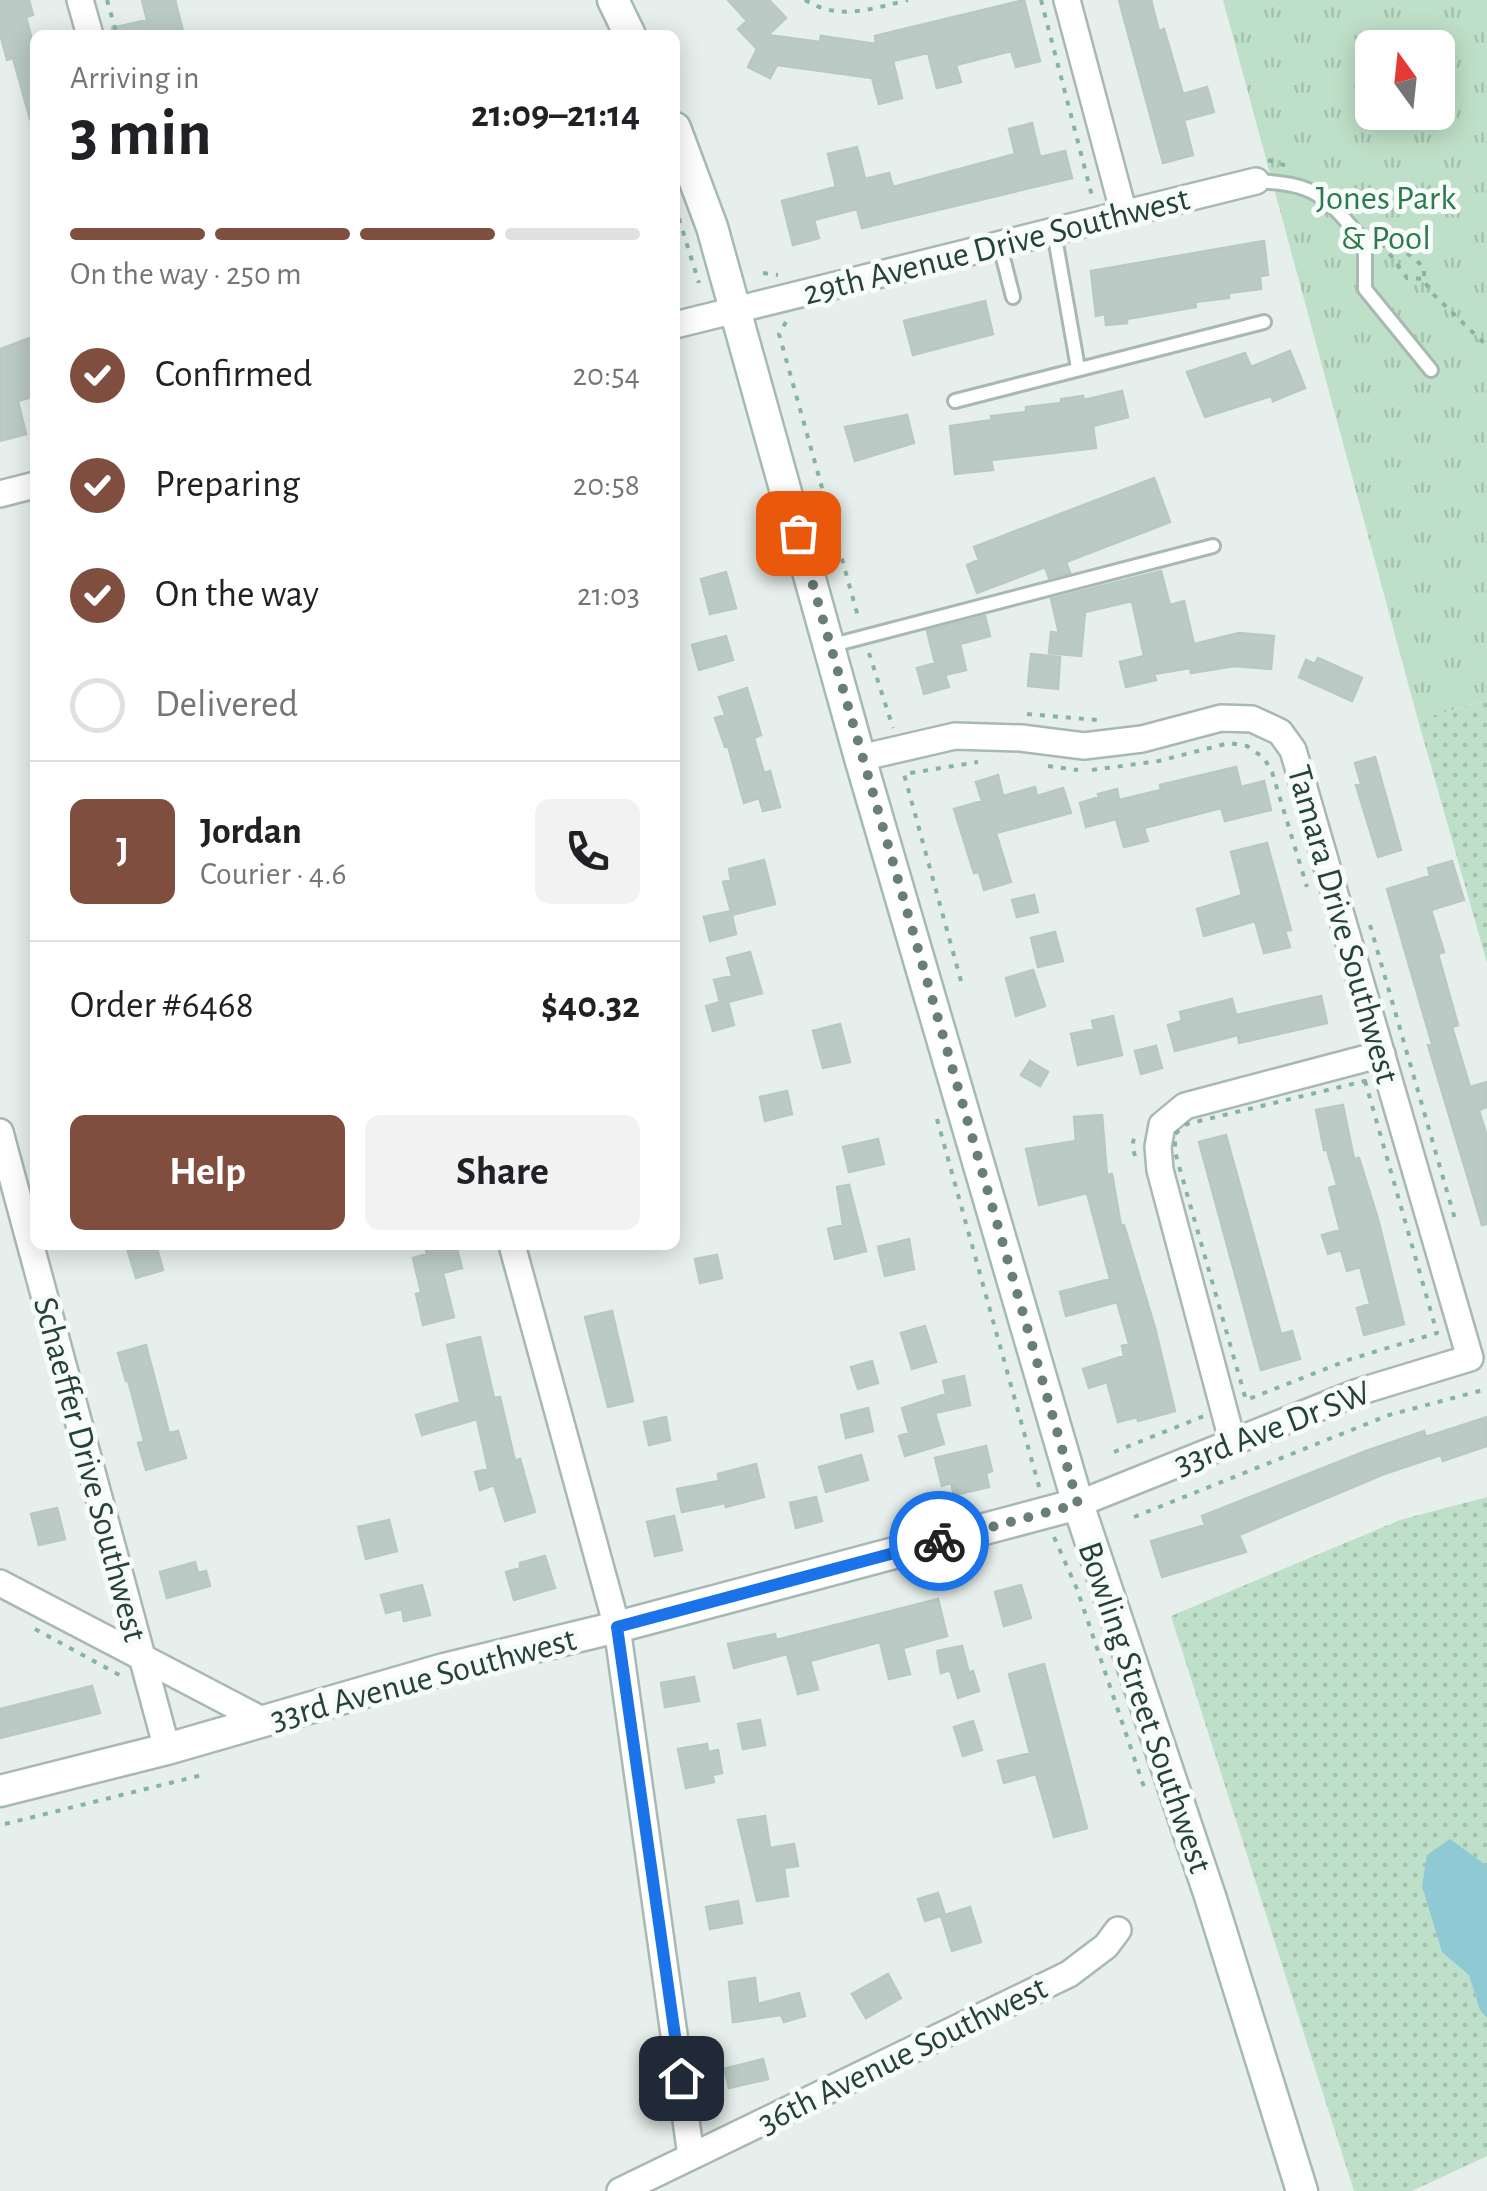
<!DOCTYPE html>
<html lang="en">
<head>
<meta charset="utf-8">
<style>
  :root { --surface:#fff; --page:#f2f2f2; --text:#202124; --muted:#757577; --line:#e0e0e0; --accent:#7f4e3f }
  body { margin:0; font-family:"Alegreya Sans",sans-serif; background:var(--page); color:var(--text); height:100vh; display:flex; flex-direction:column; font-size:38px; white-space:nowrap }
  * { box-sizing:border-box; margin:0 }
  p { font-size:32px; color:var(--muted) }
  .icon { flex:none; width:55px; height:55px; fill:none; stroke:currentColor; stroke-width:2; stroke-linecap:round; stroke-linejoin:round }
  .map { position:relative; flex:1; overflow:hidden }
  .sheet { position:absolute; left:30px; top:30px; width:650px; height:1220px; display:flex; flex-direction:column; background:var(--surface); border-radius:15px; box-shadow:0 5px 25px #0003 }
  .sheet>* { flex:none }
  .needle { width:65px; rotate:345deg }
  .tools { position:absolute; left:1355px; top:30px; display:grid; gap:20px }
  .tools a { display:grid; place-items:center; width:100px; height:100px; border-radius:15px; background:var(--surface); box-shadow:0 5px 25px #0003; font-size:50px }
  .pin { position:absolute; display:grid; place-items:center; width:85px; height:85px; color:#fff; margin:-42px; border-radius:20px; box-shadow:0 5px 15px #0006 }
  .courier { position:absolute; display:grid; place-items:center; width:100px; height:100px; margin:-50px; border:8px solid #1a73e8; border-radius:50%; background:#fff; color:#222; box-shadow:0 2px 12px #0007 }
  .overview em { font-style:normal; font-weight:700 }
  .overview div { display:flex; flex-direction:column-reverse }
  .overview { display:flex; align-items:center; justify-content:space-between; height:170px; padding:0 40px }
  h1 { font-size:65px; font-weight:700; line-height:75px }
  .bar { display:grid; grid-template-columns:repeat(4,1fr); gap:15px 10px; align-content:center; height:120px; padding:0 40px }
  .bar i { height:12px; border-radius:8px; background:var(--line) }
  .bar .active { background:var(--accent) }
  .bar p { grid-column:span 4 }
  .line { display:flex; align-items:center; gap:25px; padding:0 40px; border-top:2px solid var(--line) }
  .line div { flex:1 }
  .round { display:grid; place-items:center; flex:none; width:105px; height:105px; border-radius:15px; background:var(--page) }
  ol { padding:0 40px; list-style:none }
  li { display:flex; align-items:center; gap:30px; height:110px }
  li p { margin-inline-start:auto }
  li .icon { padding:10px; border-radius:50%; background:var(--accent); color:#fff; stroke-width:4 }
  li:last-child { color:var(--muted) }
  li i { width:55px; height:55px; border:5px solid var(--line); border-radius:50% }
  .action { display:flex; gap:20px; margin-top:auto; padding:20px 40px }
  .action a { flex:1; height:115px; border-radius:15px; background:var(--accent); color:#fff; font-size:40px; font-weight:700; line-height:115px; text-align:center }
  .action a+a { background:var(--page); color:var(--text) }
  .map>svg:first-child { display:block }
  .grass { fill:url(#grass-dots) }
  .park { fill:url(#park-tufts); fill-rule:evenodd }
  .water { fill:#8ec9d4 }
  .building { fill:#bbcac4; stroke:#b8c9c2; stroke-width:2.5 }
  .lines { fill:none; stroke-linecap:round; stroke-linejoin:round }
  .service-casing { stroke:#a8b8b2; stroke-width:18 }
  .minor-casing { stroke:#a8b8b2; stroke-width:30 }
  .tertiary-casing { stroke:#a8b8b2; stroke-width:35 }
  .secondary-casing { stroke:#a4bbb3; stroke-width:35 }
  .path { stroke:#86b3a5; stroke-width:4; stroke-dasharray:5 8; stroke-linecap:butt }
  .service { stroke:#fff; stroke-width:12 }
  .minor { stroke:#fff; stroke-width:25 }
  .tertiary { stroke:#fff; stroke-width:30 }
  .secondary { stroke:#fff; stroke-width:30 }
  .done { stroke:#687f78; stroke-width:10; stroke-dasharray:0 18 }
  .route { stroke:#1a73e8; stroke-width:12 }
  .labels { text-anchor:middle; stroke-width:10; stroke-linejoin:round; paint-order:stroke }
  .park-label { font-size:35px; fill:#2d7a4b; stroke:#f7fbf9 }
  .street-label { font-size:35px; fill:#24423a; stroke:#f7fbf9 }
</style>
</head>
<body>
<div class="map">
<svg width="1487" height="2191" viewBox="0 0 1487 2191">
  <defs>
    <pattern id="grass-dots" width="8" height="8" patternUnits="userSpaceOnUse" patternTransform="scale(2.5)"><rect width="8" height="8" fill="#bfe0c8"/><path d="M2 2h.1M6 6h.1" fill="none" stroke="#a4c1ad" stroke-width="1.8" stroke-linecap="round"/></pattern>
    <pattern id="park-tufts" width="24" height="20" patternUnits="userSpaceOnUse" patternTransform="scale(2.5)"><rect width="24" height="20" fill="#bfe0c8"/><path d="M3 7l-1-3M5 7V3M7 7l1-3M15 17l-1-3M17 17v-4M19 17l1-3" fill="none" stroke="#a4c1ad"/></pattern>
  </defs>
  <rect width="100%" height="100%" fill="#e6efeb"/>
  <path class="grass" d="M1487 700V963L1418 720Z
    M1487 1497V2156L1412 2191H1354L1171 1616 1400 1520Z"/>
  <path class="park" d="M1223 0H1487V700L1418 720ZM1372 48H1438V112H1372Z"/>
  <path class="water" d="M1450 1839 1487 1866V2018L1480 2010 1469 1975 1442 1952 1422 1886 1427 1855Z"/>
  <path class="building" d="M0 0H29L33 15 26 17 35 51V118L30 119 13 58 7 60 0 33Z
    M142 0H175L184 35H113L112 28 147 20Z
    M728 0H769L786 18 768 35 820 42 821 36 876 44 875 36 1024 0 1040 61 1016 67 1011 51 956 65 961 82 937 88 928 53 893 61 902 98 879 104 872 78 777 65 770 78 748 67 757 49 738 29 747 21Z
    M1119 0H1151L1159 31 1164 29 1183 94 1207 87 1214 112 1184 120 1193 155 1163 163Z
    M1032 123 1040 157 1065 151 1072 178 862 228 857 209 814 220 819 238 793 245 782 201 836 187 828 154 857 147 865 179 889 173 893 187 1015 154 1009 129Z
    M1264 241 1268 275 1260 276 1261 289 1229 293V298L1195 302 1196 307 1127 319V323L1106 325 1105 314 1096 316 1091 271Z
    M985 301 993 334 913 355 904 321Z
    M35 336V396L18 401 26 434 0 441V349Z
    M1290 351 1305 388 1273 401 1271 396 1205 417 1187 372 1245 353 1251 367Z
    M1122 391 1128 417 1093 426 1096 448 991 460 993 470 955 474 950 426 992 420 991 416 1026 412V407L1061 403V399L1083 396 1084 400Z
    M907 415 914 443 855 461 845 427Z
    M1154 478 1170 522 1066 562 1070 573 1049 578 1045 567 977 593 967 565 979 560 974 547Z
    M1161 571 1170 605 1184 601 1194 644 1239 633 1274 636 1271 669 1234 666 1191 673 1190 668 1154 674 1156 680 1126 687 1120 662 1144 656 1132 601 1085 612 1081 656 1049 653 1051 632 1059 633 1051 599Z
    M726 572 736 608 710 614 701 579Z
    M985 616 990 636 960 644 966 670 945 675 949 687 924 694 917 668 935 663 927 631Z
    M726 636 733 660 699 670 692 645Z
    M1031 654 1060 657 1058 689 1028 686Z
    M1318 658 1362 678 1352 701 1299 677 1306 660 1315 664Z
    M747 688 761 735 754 738 764 773 770 771 780 807 763 811 759 798 744 803 728 746 725 747 715 718 725 715 719 697Z
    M1375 757 1401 850 1378 857 1356 785 1361 784 1355 763Z
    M1236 767 1241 787 1264 781 1271 810 1225 821 1221 808 1144 828 1148 841 1124 847 1116 819 1086 827 1080 803 1099 797 1098 794 1117 789 1119 800 1161 790 1160 785Z
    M998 775 1003 796 1035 787 1037 796 1063 788 1071 813 996 833 1011 882 984 890 979 872 974 873 954 809 982 801 976 782Z
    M1267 843 1291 930 1285 931 1290 947 1264 953 1255 921 1204 936 1197 909 1242 895 1231 852Z
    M764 860 775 904 732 915 723 882 731 880 729 869Z
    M1452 861 1464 900 1431 910 1444 952 1438 954 1458 1025 1452 1027 1470 1087 1487 1082V1107L1479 1110 1487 1137V1224L1482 1225 1428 1045 1432 1044 1387 889 1430 876 1428 868Z
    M1034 895 1038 912 1017 917 1012 900Z
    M731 911 736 934 710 941 704 917Z
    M1055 932 1063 961 1038 967 1031 938Z
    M750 952 762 993 728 1002 734 1025 713 1031 706 1006 720 1002 714 980 732 976 727 958Z
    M1033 970 1045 1006 1016 1016 1006 978Z
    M1321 996 1327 1023 1239 1043 1238 1035 1175 1051 1168 1025 1182 1021 1180 1012 1232 999 1236 1015Z
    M1113 1016 1122 1055 1078 1065 1071 1034 1094 1029 1092 1021Z
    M840 1024 850 1062 823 1068 813 1031Z
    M1156 1046 1162 1068 1141 1074 1135 1051Z
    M1030 1061 1048 1072 1040 1086 1021 1075Z
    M787 1091 792 1114 765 1121 760 1097Z
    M1343 1105 1354 1159 1359 1158 1378 1219 1404 1324 1364 1335 1357 1308 1370 1304 1360 1267 1347 1271 1341 1250 1328 1254 1322 1235 1340 1230 1329 1188 1337 1185 1327 1150H1324L1316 1110Z
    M1102 1115 1107 1175 1112 1174 1121 1226 1124 1225 1155 1328 1175 1411 1138 1421 1137 1417 1118 1422 1107 1382 1089 1388 1083 1369 1124 1356 1122 1346 1129 1344 1117 1302 1066 1316 1060 1292 1110 1279 1087 1193 1039 1205 1026 1149 1076 1141 1074 1117Z
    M1226 1135 1281 1334 1292 1331 1300 1359 1261 1370 1199 1142Z
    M878 1139 884 1164 849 1172 843 1147Z
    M849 1185 866 1251 835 1259 828 1229 843 1225 837 1187Z
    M909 1239 914 1269 885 1276 878 1247Z
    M126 1245H156L163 1270 136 1278Z
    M425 1245H456L462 1268 443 1273 454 1317 423 1325 416 1294 421 1292 413 1258 427 1254Z
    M717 1255 722 1278 700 1283 695 1259Z
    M612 1311 633 1401 608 1407 585 1317Z
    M925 1326 936 1362 912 1369 901 1333Z
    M480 1337 494 1398 500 1397 515 1461 520 1459 535 1512 505 1521 494 1485 480 1490 475 1472 488 1469 477 1419 422 1435 416 1415 460 1402 447 1345Z
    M146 1345 169 1433 178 1431 186 1458 146 1470 138 1443 144 1441 128 1380 126 1381 118 1353Z
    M872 1361 878 1383 858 1389 851 1367Z
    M964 1376 970 1405 935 1413 944 1444 905 1456 899 1436 909 1433 902 1408 946 1394 943 1381Z
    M868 1408 873 1431 846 1438 841 1415Z
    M666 1417 670 1440 649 1445 644 1422Z
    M1487 1417V1446L1443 1461 1441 1455 1384 1474 1239 1535 1246 1552 1162 1577 1151 1541 1205 1525 1202 1516 1366 1451 1424 1431 1426 1437Z
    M986 1446 992 1471 986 1473 989 1487 954 1495 951 1483 942 1486 935 1458Z
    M861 1455 868 1480 826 1492 819 1467Z
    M756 1464 764 1497 726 1507 725 1503 682 1512 677 1489 719 1481 718 1474Z
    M816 1497 822 1521 796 1528 790 1503Z
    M57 1508 65 1539 39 1545 31 1514Z
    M674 1516 682 1550 655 1556 647 1522Z
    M389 1520 397 1551 366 1559 358 1527Z
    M545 1556 555 1588 514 1600 506 1572 520 1568V1563Z
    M195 1562 198 1573 206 1571 210 1586 167 1598 160 1572Z
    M422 1585 430 1615 404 1621 402 1609 386 1613 381 1595Z
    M1021 1585 1031 1618 1004 1626 995 1592Z
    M938 1599 947 1636 903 1648 910 1674 889 1679 880 1642 810 1661 818 1689 798 1694 787 1654 734 1668 728 1644 775 1634 776 1640Z
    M962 1646 969 1673 973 1671 979 1691 958 1698 950 1670 941 1673 937 1651Z
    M1044 1664 1087 1828 1054 1837 1036 1774 1004 1783 998 1761 1030 1753 1009 1674Z
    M694 1677 699 1701 665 1707 661 1683Z
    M92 1686 100 1713 0 1738V1709Z
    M760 1720 765 1745 743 1749 738 1724Z
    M973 1721 982 1750 963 1756 954 1727Z
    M707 1744 708 1752 718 1750 722 1773 712 1775 714 1782 686 1788 678 1749Z
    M765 1816 770 1848 794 1844 798 1866 784 1868 788 1896 757 1901 738 1820Z
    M938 1893 945 1915 970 1907 981 1942 952 1951 941 1916 925 1921 918 1899Z
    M738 1901 742 1923 710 1929 706 1907Z
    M888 1974 901 1998 866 2018 852 1994Z
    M755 1978 758 2004 799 1993 805 2016 784 2022 781 2015 733 2022 729 1982Z
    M763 2059 768 2079 729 2088 724 2069Z"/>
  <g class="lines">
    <defs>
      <path id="service" d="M1256 181C1319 184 1326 197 1365 243V289L1431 370
        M1054 232 1078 368
        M1000 246 1013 297
        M955 401 1264 322
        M829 646 1213 546"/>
      <path id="minor" d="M80 0 90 35
        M1067 0 1124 214
        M675 325 1256 181
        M0 494 35 485
        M860 758 955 736 1021 738 1084 746 1142 739 1221 718 1252 719 1280 732 1293 750 1470 1358 1358 1392 1078 1504
        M0 1132 167 1749
        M512 1245 617 1627 691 2156
        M1232 1440 1160 1170 1158 1147 1162 1125 1185 1106 1382 1054
        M0 1583 264 1721
        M620 2191 1069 1974 1106 1946 1118 1930"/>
      <path id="tertiary" d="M0 1791 167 1749 444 1669 617 1627 1078 1504"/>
      <path id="secondary" d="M613 0 630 35
        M675 128 712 227 860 758 1078 1504 1210 1896 1302 2191"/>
    </defs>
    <use href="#service" class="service-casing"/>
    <use href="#minor" class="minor-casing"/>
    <use href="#tertiary" class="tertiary-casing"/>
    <use href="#secondary" class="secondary-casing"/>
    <path class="path" d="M107 0 117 35
      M805 0C839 21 871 9 908 0
      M1041 0 1092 196
      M1268 160 1287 166
      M675 206 699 283
      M1382 243 1407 278 1424 279
      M1407 253 1424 267V281L1432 293 1487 346
      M763 273 778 275
      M786 322 779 334 859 620
      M869 653 893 728
      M1027 714 1097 720
      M1048 766 1078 770
      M1092 770 1159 761 1229 743 1247 746 1264 758 1272 772 1307 887
      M1370 925 1455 1219
      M961 981 904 774 978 762
      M1365 1081 1437 1333 1351 1359 1246 1400 1175 1152V1134L1187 1124Z
      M937 1119 1040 1490
      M1135 1156 1132 1146 1136 1131
      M1114 1452 1204 1416
      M1134 1517 1389 1415 1487 1389
      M1054 1537 1077 1589 1144 1787
      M35 1629 123 1677
      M5 1824 202 1775"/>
    <use href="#service" class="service"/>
    <use href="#minor" class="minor"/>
    <use href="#tertiary" class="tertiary"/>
    <use href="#secondary" class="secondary"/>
  </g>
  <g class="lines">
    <path class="done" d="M798 533 1078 1504 939 1541"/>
    <path class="route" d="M681 2078 617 1627 939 1541"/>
  </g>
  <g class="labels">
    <g class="park-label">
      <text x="1386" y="209">Jones Park<tspan x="1386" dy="40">&amp; Pool</tspan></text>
    </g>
    <g class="street-label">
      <text transform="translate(996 245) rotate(-14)" y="12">29th Avenue Drive Southwest</text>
      <text transform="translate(1344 924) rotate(74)" y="12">Tamara Drive Southwest</text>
      <text transform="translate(1272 1427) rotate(-21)" y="12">33rd Ave Dr SW</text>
      <text transform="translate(91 1469) rotate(75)" y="12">Schaeffer Drive Southwest</text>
      <text transform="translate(423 1678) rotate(-15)" y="12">33rd Avenue Southwest</text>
      <text transform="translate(1146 1707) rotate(71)" y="12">Bowling Street Southwest</text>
      <text transform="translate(902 2054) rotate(-26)" y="12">36th Avenue Southwest</text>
    </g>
  </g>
</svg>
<div class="tools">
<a><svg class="needle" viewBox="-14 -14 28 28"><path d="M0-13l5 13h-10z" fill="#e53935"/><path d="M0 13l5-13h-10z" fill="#757577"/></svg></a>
</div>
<div class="pin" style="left:798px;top:533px;background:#ea580c"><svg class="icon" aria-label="bag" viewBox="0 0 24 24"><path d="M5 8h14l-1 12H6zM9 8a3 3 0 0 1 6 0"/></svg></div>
<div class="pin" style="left:681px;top:2078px;background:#1f2937"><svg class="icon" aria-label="home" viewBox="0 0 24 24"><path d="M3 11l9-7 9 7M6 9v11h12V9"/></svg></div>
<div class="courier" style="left:939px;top:1541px"><svg class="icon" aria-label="bike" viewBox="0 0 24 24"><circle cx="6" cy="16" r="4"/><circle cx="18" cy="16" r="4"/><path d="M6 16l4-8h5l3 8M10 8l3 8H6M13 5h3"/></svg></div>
<section class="sheet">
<div class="overview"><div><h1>3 min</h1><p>Arriving in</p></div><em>21:09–21:14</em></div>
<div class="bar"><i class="active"></i><i class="active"></i><i class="active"></i><i></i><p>On the way · 250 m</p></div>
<ol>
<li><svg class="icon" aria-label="check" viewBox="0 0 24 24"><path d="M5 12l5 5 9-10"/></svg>Confirmed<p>20:54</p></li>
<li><svg class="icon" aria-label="check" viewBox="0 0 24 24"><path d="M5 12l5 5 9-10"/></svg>Preparing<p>20:58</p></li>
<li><svg class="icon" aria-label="check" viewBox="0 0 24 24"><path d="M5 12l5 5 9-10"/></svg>On the way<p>21:03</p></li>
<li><i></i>Delivered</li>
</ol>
<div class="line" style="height:180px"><b class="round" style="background:var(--accent);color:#fff">J</b><div><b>Jordan</b><p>Courier · 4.6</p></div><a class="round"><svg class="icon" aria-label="phone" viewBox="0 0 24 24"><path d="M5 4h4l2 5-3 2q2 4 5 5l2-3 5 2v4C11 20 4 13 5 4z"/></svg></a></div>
<div class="line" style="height:130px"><div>Order #6468</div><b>$40.32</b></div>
<div class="action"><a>Help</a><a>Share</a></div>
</section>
</div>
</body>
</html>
